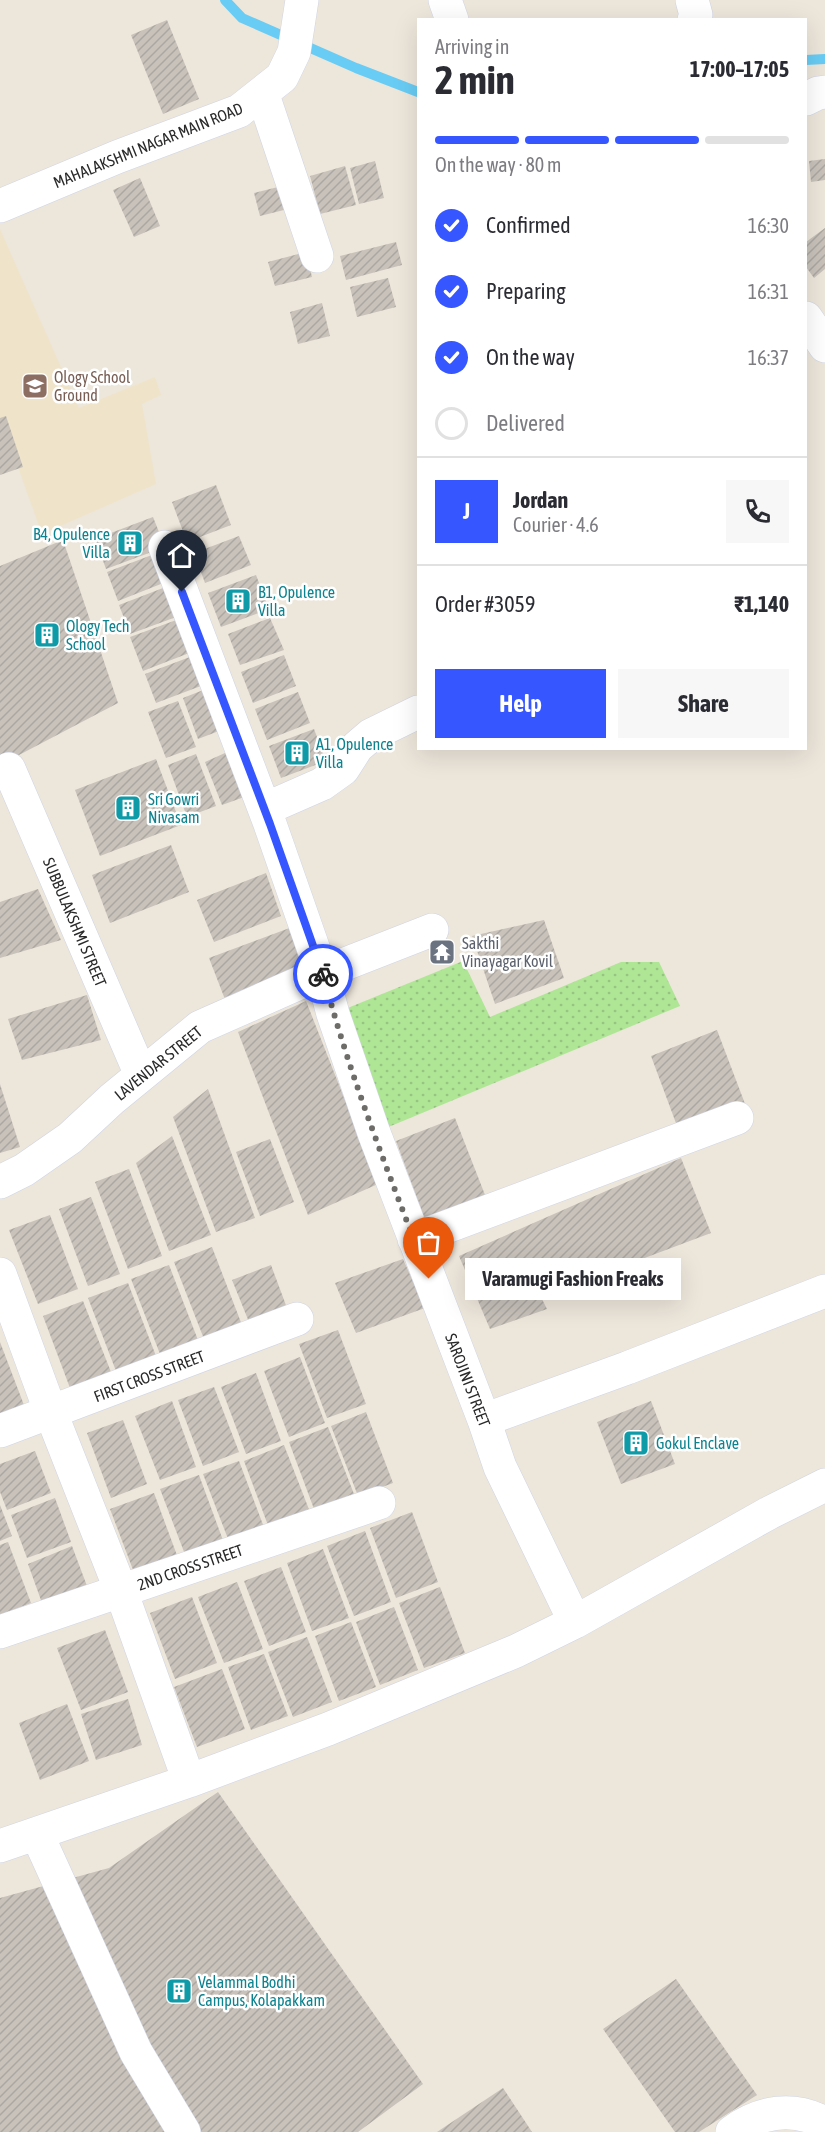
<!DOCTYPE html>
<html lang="en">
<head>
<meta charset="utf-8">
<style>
  :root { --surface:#fff; --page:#f7f7f7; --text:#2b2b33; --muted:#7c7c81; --line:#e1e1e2; --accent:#3657ff }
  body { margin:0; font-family:"Asap Condensed",sans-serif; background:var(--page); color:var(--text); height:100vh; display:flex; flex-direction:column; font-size:22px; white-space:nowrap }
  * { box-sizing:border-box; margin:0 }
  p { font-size:20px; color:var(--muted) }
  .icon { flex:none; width:33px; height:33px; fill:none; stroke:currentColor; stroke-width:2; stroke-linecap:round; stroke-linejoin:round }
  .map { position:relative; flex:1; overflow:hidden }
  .details { position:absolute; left:417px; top:18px; width:390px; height:732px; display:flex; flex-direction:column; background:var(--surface); border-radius:0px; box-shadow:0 6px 24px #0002 }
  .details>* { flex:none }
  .pin { position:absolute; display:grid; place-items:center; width:51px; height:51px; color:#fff; margin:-62px -26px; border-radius:50% 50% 50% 0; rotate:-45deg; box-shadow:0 0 6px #0007 }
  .pin .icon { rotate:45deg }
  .courier { position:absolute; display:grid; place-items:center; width:60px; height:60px; margin:-30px; border:4px solid #3657ff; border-radius:50%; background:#fff; color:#222; box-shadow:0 2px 8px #0007 }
  .bubble { position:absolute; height:42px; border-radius:0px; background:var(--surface); box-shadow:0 6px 24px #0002; font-size:20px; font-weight:700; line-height:42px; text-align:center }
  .overview em { font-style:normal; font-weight:700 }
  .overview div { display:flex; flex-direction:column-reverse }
  .overview { display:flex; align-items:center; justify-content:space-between; height:102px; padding:0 18px }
  h1 { font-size:39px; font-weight:700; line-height:45px }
  .bar { display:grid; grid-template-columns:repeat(4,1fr); gap:9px 6px; align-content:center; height:72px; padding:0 18px }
  .bar i { height:8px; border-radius:4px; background:var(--line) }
  .bar .selected { background:var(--accent) }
  .bar p { grid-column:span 4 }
  .line { display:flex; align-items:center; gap:15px; padding:0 18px; border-top:2px solid var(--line) }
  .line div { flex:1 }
  .round { display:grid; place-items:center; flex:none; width:63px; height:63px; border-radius:0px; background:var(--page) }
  ol { padding:0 18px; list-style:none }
  li { display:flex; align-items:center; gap:18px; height:66px }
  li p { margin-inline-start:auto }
  li .icon { padding:6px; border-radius:50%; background:var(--accent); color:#fff; stroke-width:4 }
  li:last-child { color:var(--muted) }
  li i { width:33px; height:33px; border:3px solid var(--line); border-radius:50% }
  .button { display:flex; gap:12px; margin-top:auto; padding:12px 18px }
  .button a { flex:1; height:69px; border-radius:0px; background:var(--accent); color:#fff; font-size:24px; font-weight:700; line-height:69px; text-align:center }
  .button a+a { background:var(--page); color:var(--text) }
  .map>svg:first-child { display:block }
  .education { fill:#efe4ca }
  .grass { fill:url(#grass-dots) }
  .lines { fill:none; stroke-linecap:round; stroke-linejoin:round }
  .stream { stroke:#69ccf4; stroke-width:10 }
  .building { fill:url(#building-hatch) }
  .minor-casing { stroke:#d0d4e4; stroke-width:34 }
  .minor { stroke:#fff; stroke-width:33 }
  .done { stroke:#6e6c68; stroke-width:6; stroke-dasharray:0 10.8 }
  .route { stroke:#3657ff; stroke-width:8 }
  .labels { text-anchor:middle; stroke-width:5; stroke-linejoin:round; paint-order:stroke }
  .street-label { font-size:16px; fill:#2a2a2a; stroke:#fff }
  .education-label { font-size:16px; fill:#785e54; stroke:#fff; text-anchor:start }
  .culture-label { font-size:16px; fill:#0d838f; stroke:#fff; text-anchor:start }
  .worship-label { font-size:16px; fill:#5b616d; stroke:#fff; text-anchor:start }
</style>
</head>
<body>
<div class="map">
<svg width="825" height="2132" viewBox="0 0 825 2132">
  <defs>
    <pattern id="grass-dots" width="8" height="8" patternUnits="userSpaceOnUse" patternTransform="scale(1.5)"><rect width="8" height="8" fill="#afe695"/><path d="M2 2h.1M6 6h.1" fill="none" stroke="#97c581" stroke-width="1.8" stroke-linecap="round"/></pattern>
    <pattern id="building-hatch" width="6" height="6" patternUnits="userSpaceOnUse" patternTransform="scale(1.5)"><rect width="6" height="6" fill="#c8c2bb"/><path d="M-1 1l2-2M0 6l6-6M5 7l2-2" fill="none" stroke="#aca7a1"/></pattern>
  </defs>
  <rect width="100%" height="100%" fill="#ede6db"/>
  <path class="education" d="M0 229 79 408 155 377 161 395 142 404 156 484 42 534 0 417Z"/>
  <path class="grass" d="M463 961 490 1017 621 962H659L680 1006 374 1133 333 1014Z"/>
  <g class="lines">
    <path class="stream" d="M225 0 242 18 356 68 418 92
      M806 60 825 59"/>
  </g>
  <path class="building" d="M167 20 199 99 163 114 131 35Z
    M825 159V180L811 182 809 161Z
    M375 161 384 198 359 204 350 168Z
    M345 166 356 205 320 214 310 176Z
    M140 178 160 226 134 237 113 190Z
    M286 185 292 208 260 216 254 193Z
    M825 228V269L814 278 806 267V242Z
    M396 242 402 265 346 280 340 256Z
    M306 252 312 277 275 286 268 262Z
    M388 278 396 307 357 317 350 287Z
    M322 303 330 336 298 344 290 312Z
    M6 416 23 467 0 475V418Z
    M216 485 231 525 187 542 172 502Z
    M153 517 165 547 106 569 95 539Z
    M239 536 251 565 205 583 194 553Z
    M63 540 118 703 0 765V566Z
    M165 550 176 578 118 601 107 572Z
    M256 575 269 609 221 627 208 593Z
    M176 583 187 613 130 634 119 605Z
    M190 615 202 648 143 671 130 637Z
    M270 618 284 650 240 665 228 634Z
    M203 652 214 681 156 703 145 674Z
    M284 655 296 686 253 703 241 672Z
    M216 685 232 726 198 739 183 698Z
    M298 692 310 723 267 740 255 709Z
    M178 701 196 747 166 758 148 712Z
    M314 729 326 761 281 778 269 746Z
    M240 749 258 792 222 805 205 762 225 753Z
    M196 754 216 806 187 817 168 765Z
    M156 759 181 825 100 856 75 790Z
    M171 845 189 892 110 923 92 875Z
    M266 873 281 916 214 942 197 900Z
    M38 889 61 940 0 958V902Z
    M544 920 564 978 495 1004 472 936Z
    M295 926 311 969 226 1002 209 958Z
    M87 995 101 1040 22 1060 8 1019Z
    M306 1001 378 1184 308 1215 238 1032Z
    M717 1030 747 1109 680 1134 651 1056Z
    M0 1084 20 1147 0 1153Z
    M208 1089 255 1218 216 1232 173 1117Z
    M455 1118 487 1200 424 1217 396 1141Z
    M172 1136 211 1235 169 1251 136 1163Z
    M270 1139 294 1202 260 1216 236 1152Z
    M681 1158 711 1233 541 1297 547 1309 490 1329 459 1256Z
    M129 1169 162 1256 128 1269 95 1182Z
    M91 1197 120 1274 88 1286 59 1209Z
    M50 1215 78 1289 38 1304 9 1230Z
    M212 1247 242 1325 204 1339 174 1262Z
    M403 1259 425 1308 356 1333 335 1283Z
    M169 1265 198 1340 160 1354 131 1279Z
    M271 1265 287 1308 249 1322 232 1280Z
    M128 1283 156 1356 116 1371 88 1298Z
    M83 1301 111 1372 70 1388 43 1316Z
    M338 1330 366 1404 327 1418 299 1344Z
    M0 1342 27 1413 0 1424Z
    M300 1357 325 1423 289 1437 264 1371Z
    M256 1373 281 1441 246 1454 221 1387Z
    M214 1387 239 1452 203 1466 178 1400Z
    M172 1401 196 1467 160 1480 135 1416Z
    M651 1401 675 1464 621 1484 597 1422Z
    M366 1412 393 1483 358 1496 331 1426Z
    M123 1420 147 1484 111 1498 87 1433Z
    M328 1427 354 1494 314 1509 289 1442Z
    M284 1445 310 1512 269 1528 244 1461Z
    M35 1451 51 1493 7 1510 0 1492V1464Z
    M239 1461 265 1530 230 1544 203 1474Z
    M199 1475 224 1543 186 1557 160 1489Z
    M154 1493 178 1558 135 1575 110 1509Z
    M55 1498 71 1542 27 1558 11 1515Z
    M0 1505 12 1536 0 1541Z
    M412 1512 438 1582 396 1598 370 1528Z
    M365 1531 391 1602 354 1616 327 1546Z
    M8 1542 31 1603 0 1615V1545Z
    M72 1546 87 1586 42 1603 28 1564Z
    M323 1549 349 1618 312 1631 287 1563Z
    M281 1567 306 1632 269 1646 244 1581Z
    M237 1582 263 1649 224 1663 198 1597Z
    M440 1587 465 1653 424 1668 399 1603Z
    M192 1597 217 1663 175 1679 150 1613Z
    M394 1607 418 1670 380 1685 356 1622Z
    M351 1622 376 1687 339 1701 315 1636Z
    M105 1630 128 1692 81 1710 57 1648Z
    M307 1637 332 1702 293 1717 268 1652Z
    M264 1654 288 1716 251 1730 228 1667Z
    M222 1669 245 1729 197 1747 174 1687Z
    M128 1699 142 1745 96 1760 81 1714Z
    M67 1704 89 1761 40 1780 19 1723Z
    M218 1792 423 2084 358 2132H0V1898L109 1868Z
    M676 1979 757 2095 699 2132H675L603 2029Z
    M503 2088 532 2132H437Z"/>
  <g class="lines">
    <defs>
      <path id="minor" d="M445 0 452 20
        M692 0 696 15 694 20
        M263 95 317 256
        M806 99 818 93 825 92
        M0 206 117 157 239 111 282 77 294 52 302 0
        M806 318 825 346
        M165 547 270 824 322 973 333 1014 374 1133 484 1420 500 1467 575 1622
        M9 769 141 1075
        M265 809 322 784 343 769 357 747 371 735 418 712
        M0 1182 24 1170 70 1138 112 1099 200 1027 322 973 432 930
        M414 1239 737 1118
        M0 1274 51 1413 121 1591 189 1781 328 1729 516 1651 575 1622 769 1513 825 1485
        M484 1420 627 1368 825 1291
        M0 1431 297 1319
        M0 1632 379 1503
        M37 1834 136 2052 184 2132
        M0 1846 189 1781
        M732 2132C761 2111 793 2106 825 2123"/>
    </defs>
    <use href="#minor" class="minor-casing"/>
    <use href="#minor" class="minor"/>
  </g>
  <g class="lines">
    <path class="done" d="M323 974C350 1078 391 1179 429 1279"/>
    <path class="route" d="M182 592 270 824 323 974"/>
  </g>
  <defs>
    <symbol id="school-square" viewBox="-11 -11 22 22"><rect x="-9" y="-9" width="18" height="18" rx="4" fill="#8d6e63" stroke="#fff"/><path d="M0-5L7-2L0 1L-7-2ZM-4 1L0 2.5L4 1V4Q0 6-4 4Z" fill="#fff"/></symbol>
    <symbol id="building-square" viewBox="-11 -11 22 22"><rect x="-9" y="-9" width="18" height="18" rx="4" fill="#0f9aa8" stroke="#fff"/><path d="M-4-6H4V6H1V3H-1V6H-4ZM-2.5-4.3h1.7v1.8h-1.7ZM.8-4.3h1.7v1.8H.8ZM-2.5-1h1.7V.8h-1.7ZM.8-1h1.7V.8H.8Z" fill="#fff"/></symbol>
    <symbol id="temple-square" viewBox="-11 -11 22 22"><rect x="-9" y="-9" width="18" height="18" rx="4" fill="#6b7280" stroke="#fff"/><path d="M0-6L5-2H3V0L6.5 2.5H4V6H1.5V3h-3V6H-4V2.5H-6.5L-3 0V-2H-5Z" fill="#fff"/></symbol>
  </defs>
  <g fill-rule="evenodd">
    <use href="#school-square" x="20" y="371" width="30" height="30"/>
    <use href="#building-square" x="115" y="528" width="30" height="30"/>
    <use href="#building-square" x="223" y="586" width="30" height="30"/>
    <use href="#building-square" x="32" y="620" width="30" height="30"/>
    <use href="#building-square" x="282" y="738" width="30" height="30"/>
    <use href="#building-square" x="113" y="793" width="30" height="30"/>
    <use href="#temple-square" x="427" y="937" width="30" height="30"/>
    <use href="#building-square" x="621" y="1428" width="30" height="30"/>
    <use href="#building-square" x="164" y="1976" width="30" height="30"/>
  </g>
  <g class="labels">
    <g class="street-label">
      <text transform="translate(148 145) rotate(-22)" y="6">MAHALAKSHMI NAGAR MAIN ROAD</text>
      <text transform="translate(75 922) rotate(67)" y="6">SUBBULAKSHMI STREET</text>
      <text transform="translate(158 1063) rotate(-39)" y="6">LAVENDAR STREET</text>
      <text transform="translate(149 1376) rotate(-21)" y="6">FIRST CROSS STREET</text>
      <text transform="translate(468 1380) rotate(69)" y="6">SAROJINI STREET</text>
      <text transform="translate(190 1567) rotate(-19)" y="6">2ND CROSS STREET</text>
    </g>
    <g class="education-label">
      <text x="54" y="383">Ology School<tspan x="54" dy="18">Ground</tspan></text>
    </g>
    <g class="culture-label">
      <text x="110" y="540" text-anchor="end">B4, Opulence<tspan x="110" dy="18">Villa</tspan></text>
      <text x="258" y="598">B1, Opulence<tspan x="258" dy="18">Villa</tspan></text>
      <text x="66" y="632">Ology Tech<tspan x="66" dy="18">School</tspan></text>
      <text x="316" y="750">A1, Opulence<tspan x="316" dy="18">Villa</tspan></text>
      <text x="148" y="805">Sri Gowri<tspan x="148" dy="18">Nivasam</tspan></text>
      <text x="656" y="1449">Gokul Enclave</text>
      <text x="198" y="1988">Velammal Bodhi<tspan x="198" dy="18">Campus, Kolapakkam</tspan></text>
    </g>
    <g class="worship-label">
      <text x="462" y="949">Sakthi<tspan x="462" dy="18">Vinayagar Kovil</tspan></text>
    </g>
  </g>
</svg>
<div class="pin" style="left:429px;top:1279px;background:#ea580c"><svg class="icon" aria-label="bag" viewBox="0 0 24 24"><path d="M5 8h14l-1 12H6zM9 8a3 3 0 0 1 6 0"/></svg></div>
<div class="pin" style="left:182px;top:592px;background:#1f2937"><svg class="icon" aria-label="home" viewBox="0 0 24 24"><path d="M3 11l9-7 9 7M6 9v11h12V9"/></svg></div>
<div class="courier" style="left:323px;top:974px"><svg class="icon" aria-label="bike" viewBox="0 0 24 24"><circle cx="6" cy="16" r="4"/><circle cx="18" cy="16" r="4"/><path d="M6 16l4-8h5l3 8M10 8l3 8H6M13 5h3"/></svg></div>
<div class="bubble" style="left:465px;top:1258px;width:216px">Varamugi Fashion Freaks</div>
<section class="details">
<div class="overview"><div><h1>2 min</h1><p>Arriving in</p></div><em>17:00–17:05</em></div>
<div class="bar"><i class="selected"></i><i class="selected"></i><i class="selected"></i><i></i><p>On the way · 80 m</p></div>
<ol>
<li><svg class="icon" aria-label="check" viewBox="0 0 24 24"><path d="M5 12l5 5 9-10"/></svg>Confirmed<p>16:30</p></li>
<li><svg class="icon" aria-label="check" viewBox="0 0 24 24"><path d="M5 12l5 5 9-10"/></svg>Preparing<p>16:31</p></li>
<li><svg class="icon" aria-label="check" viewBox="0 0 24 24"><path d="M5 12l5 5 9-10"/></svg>On the way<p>16:37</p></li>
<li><i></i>Delivered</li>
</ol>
<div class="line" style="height:108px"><b class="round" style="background:var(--accent);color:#fff">J</b><div><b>Jordan</b><p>Courier · 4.6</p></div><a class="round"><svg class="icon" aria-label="phone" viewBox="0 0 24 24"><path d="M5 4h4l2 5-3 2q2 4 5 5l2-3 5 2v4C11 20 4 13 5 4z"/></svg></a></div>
<div class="line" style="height:78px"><div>Order #3059</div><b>₹1,140</b></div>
<div class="button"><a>Help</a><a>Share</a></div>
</section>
</div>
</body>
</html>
